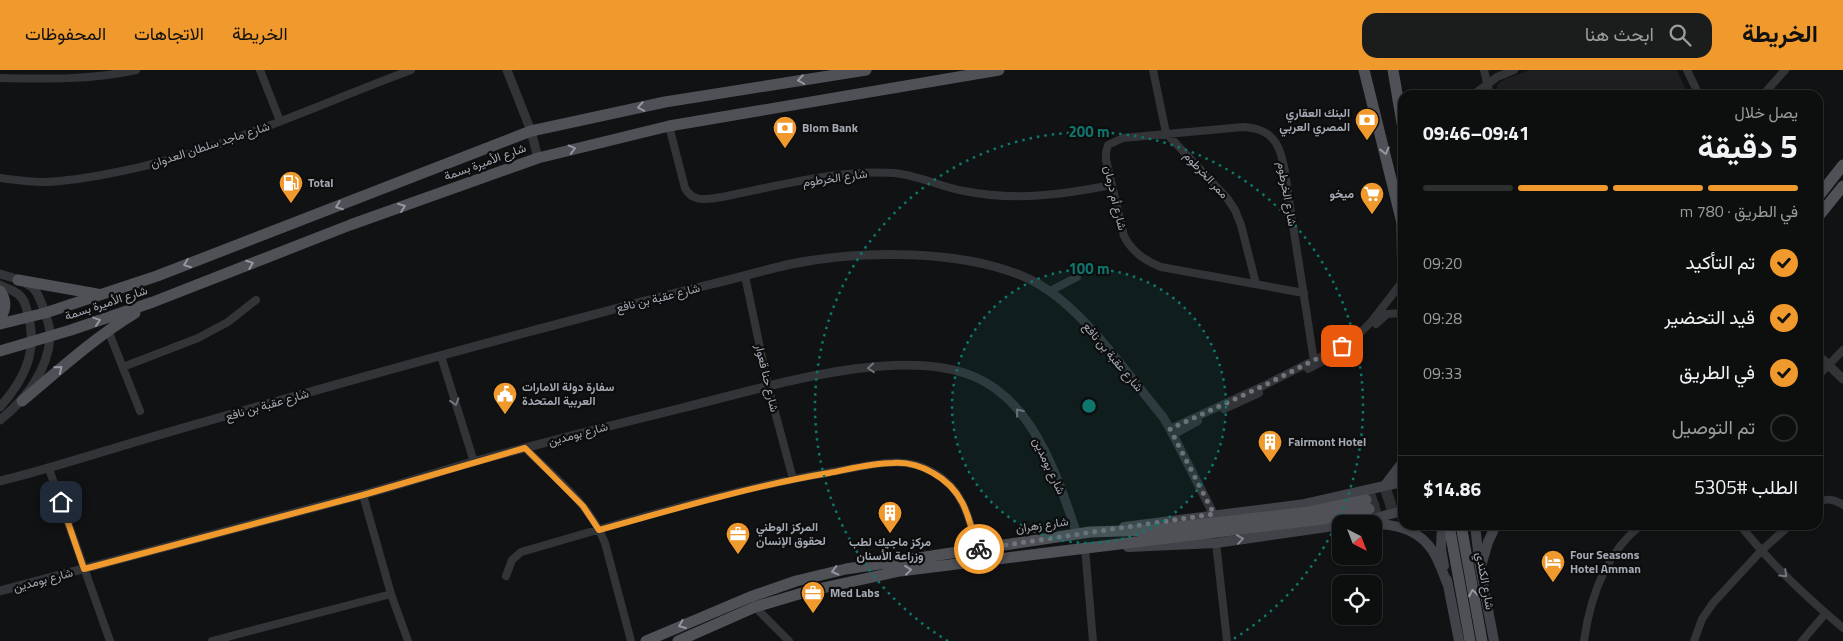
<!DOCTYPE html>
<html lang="ar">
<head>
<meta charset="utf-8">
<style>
  :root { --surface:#0d0e0e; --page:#1b1c1c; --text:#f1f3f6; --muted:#9a9c9e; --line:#2d2e2e; --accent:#f0992c }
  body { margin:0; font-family:"Titillium Web",Vazirmatn,sans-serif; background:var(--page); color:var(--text); direction:rtl; height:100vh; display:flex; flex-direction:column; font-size:19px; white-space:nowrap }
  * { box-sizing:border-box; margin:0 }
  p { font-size:16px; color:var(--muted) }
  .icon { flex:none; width:28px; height:28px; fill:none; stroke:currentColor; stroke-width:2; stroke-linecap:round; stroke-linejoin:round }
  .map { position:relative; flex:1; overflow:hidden; direction:ltr }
  .sheet { position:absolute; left:1398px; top:20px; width:425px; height:440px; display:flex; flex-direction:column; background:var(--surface); border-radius:15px; box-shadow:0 1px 4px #0004,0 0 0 1px var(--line); direction:rtl }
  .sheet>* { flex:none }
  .needle { width:32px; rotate:138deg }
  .tools { position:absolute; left:1332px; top:445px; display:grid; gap:10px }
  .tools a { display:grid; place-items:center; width:50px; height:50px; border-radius:10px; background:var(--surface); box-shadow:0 1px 4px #0004,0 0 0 1px var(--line); font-size:25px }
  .pin { position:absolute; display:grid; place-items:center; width:42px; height:42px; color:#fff; margin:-21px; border-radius:10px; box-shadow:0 2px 8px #0006 }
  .courier { position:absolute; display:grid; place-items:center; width:50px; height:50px; margin:-25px; border:4px solid #f0992c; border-radius:50%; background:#fff; color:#222; box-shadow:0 1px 6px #0007 }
  .overview em { font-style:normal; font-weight:700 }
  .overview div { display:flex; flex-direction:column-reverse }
  .overview { display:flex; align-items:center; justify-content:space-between; height:85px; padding:0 25px }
  h1 { font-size:32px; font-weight:700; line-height:38px }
  .bar { display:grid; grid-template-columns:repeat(4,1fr); gap:8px 5px; align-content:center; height:60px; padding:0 25px }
  .bar i { height:6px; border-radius:4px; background:var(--line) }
  .bar .selected { background:var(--accent) }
  .bar p { grid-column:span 4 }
  .line { display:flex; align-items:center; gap:12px; padding:0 25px; border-top:1px solid var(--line) }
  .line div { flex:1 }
  ol { padding:0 25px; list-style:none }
  li { display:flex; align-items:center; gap:15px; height:55px }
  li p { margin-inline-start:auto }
  li .icon { padding:5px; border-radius:50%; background:var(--accent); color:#111; stroke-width:4 }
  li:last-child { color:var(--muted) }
  li i { width:28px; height:28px; border:2px solid var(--line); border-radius:50% }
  header { display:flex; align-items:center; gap:30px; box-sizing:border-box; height:70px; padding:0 25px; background:var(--accent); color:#111 }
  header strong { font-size:24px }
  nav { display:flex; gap:28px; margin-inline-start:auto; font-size:18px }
  .search { width:350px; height:45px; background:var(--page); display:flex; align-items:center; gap:12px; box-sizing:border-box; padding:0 18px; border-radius:15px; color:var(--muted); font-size:19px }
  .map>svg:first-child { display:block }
  .built { fill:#1e1e20 }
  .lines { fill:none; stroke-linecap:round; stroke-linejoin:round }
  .primary-tunnel { stroke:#2e3033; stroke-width:11; stroke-dasharray:11 5.5; stroke-linecap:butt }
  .minor { stroke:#333438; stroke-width:8 }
  .tertiary { stroke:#333438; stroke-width:9 }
  .secondary { stroke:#414348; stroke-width:10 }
  .primary { stroke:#4f5157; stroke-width:11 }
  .oneway { stroke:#9298a1 }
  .oneway2 { stroke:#71757c }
  .oneway3 { stroke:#81868e }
  .done { stroke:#70757c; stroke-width:5; stroke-dasharray:0 9 }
  .route { stroke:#f0992c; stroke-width:6 }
  .ring { fill:none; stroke:#0f766e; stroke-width:2.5; stroke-dasharray:2.5 5 }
  .labels { text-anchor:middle; stroke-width:4.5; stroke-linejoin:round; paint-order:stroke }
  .poi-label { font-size:12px; font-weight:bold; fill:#a3aab4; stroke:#0d0d0e; text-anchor:start }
  .street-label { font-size:12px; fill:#a3aab4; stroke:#0d0d0e }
  .centre { fill:#0f766e; stroke:#0d0d0e; stroke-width:2.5 }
  .ring-label { font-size:15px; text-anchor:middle; font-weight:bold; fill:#0f766e; stroke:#0d0d0e; stroke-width:4.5; stroke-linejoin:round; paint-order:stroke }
</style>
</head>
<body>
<header>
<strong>الخريطة</strong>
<div class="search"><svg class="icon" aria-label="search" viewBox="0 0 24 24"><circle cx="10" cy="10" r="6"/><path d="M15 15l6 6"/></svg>ابحث هنا</div>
<nav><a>الخريطة</a><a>الاتجاهات</a><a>المحفوظات</a></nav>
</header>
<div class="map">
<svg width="1843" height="571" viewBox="0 0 1843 571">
  <rect width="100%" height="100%" fill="#111213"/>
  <path class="built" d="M1530 0H1677L1688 25H1495L1498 14 1505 9Z"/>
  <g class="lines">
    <path class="primary-tunnel" d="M1366 430 1402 419
      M1369 439 1402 430"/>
    <path class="minor" d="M260 0 280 51
      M1153 0 1166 63 1227 128 1235 140 1241 155 1256 214
      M1484 0 1490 25
      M1687 0 1699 25
      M0 8C45 9 92 10 136 0
      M1473 25 1497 7 1514 0
      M1763 25 1785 0
      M669 56 685 118C693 133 707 129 722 127 778 116 838 99 894 103 918 105 941 117 964 121 1014 131 1062 125 1111 115
      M0 108C15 110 30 112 45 112 69 111 93 107 117 102 219 82 314 36 411 0
      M745 206 768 316 793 409
      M1050 221 1077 207
      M1304 223 1161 197C1145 191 1132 182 1124 166L1106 90V82L1108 75 1123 68 1243 57C1257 58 1268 61 1276 73 1285 88 1287 118 1290 136 1298 187 1306 239 1314 291
      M1376 254 1387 244 1402 243
      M108 260 140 341
      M441 286 474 392
      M123 297 198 268 228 252 256 230
      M1308 299 1344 280
      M1818 306 1843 280
      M1224 339 1259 323
      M1170 359 1263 316 1342 276 1361 262 1372 251 1402 212
      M1173 365 1198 351
      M525 378C554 407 590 434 605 473L631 571
      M49 399 110 571
      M363 425 391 524 408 571
      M1818 432C1827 428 1834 429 1843 435
      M1740 455C1770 493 1806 527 1843 558
      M1216 473 1227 571
      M1085 478 1093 571
      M506 506 512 490 521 482C626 452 730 419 837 401 862 397 891 388 916 395 960 409 967 439 977 479
      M755 537 789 571
      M212 571 391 524
      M1584 571C1590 528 1606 483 1641 455
      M1694 571 1702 549 1713 533 1761 481 1790 455
      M1802 571 1825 544"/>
    <path class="tertiary" d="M507 0 531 61 538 88
      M0 204C11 207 23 210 32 217 38 222 40 230 43 237 46 246 51 258 50 267 48 301 25 330 0 350
      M0 215C6 218 13 220 18 224 25 229 26 237 28 244 38 281 25 309 0 337
      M1818 285 1843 309
      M0 411C49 399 97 383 145 369 273 332 400 296 528 262 589 246 650 229 712 214 738 208 764 200 791 194 861 180 962 179 1027 208 1081 233 1125 302 1163 347L1170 359 1214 445
      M0 521C120 488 241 458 361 425 399 415 438 402 476 391 546 372 616 354 686 337 764 318 900 274 975 307 1035 333 1058 409 1077 464"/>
    <path class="secondary" d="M1401 146 1402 192
      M1386 414 1402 393
      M1372 449 1402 441
      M1355 453C1383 453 1415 454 1432 480 1439 490 1443 504 1448 515
      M1442 455 1441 479 1444 496
      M1475 455 1480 498 1494 571
      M1124 457 1305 434 1402 412
      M1128 477 1216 473 1341 455
      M1482 493 1488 472 1496 455
      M1447 510 1459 571"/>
    <path class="primary" d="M1364 0 1402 153
      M1393 0 1402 53
      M1818 127 1843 95
      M1818 147 1843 116
      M18 210 97 224
      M0 221C7 231 6 239 0 249
      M0 254 45 243 157 206 531 61 665 32 866 0
      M0 281 71 260 153 232 350 155 538 88 669 56 999 0
      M22 331C59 300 94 268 135 243
      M1449 455 1470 571
      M1461 455 1482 571
      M646 571 750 527 796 511 846 499 1090 462 1152 460 1309 442 1366 430
      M678 571 755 537 809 521 900 501 1322 449 1369 439"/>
  </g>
  <defs><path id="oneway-chevron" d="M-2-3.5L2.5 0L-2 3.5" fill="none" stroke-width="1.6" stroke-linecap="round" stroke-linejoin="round" transform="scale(1.25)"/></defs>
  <g class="oneway">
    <use href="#oneway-chevron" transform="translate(801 10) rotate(171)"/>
    <use href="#oneway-chevron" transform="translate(641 37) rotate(169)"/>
    <use href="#oneway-chevron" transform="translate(572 79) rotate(-15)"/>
    <use href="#oneway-chevron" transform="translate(1385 81) rotate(76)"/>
    <use href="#oneway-chevron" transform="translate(339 136) rotate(159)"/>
    <use href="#oneway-chevron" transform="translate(402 137) rotate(-20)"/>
    <use href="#oneway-chevron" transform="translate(187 194) rotate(159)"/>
    <use href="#oneway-chevron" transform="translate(250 194) rotate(-21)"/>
    <use href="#oneway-chevron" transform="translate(97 251) rotate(-18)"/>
    <use href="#oneway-chevron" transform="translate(59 299) rotate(-40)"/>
    <use href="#oneway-chevron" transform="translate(908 500) rotate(-7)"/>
    <use href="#oneway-chevron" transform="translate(835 501) rotate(166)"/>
    <use href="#oneway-chevron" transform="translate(1473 523) rotate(-100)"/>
    <use href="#oneway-chevron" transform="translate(682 555) rotate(157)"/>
  </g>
  <g class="oneway2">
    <use href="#oneway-chevron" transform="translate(871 298) rotate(175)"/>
    <use href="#oneway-chevron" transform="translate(455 332) rotate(73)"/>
    <use href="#oneway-chevron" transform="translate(1019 342) rotate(-129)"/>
    <use href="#oneway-chevron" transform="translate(1784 504) rotate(44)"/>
  </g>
  <use class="oneway3" href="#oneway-chevron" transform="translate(1240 469) rotate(-8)"/>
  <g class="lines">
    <path class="done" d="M979 479 1214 444 1170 359 1263 316 1342 276"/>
    <path class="route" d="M61 432 84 499 363 425 525 378 583 436 599 460C675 439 751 416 829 403 850 399 871 393 893 393 907 392 921 396 933 403 964 420 969 447 977 479H979"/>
  </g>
  <circle cx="1089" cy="336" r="137" fill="#0f766e" fill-opacity=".12"/>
  <g class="ring">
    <circle cx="1089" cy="336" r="137"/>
    <path d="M948 571A274 274 0 1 1 1230 571"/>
  </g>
  <defs>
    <symbol id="bank-pin" viewBox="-11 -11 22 30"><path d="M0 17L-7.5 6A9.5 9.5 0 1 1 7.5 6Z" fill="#f0992c" stroke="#0d0d0e"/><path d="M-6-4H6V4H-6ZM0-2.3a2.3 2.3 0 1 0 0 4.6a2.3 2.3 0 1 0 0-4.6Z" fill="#fff"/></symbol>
    <symbol id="fuel-pin" viewBox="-11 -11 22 30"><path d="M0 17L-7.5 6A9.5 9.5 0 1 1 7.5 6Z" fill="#f0992c" stroke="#0d0d0e"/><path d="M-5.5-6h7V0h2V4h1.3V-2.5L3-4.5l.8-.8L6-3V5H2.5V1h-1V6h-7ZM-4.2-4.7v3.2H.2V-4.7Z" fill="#fff"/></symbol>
    <symbol id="supermarket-pin" viewBox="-11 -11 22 30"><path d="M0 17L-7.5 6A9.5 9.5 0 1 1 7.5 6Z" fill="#f0992c" stroke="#0d0d0e"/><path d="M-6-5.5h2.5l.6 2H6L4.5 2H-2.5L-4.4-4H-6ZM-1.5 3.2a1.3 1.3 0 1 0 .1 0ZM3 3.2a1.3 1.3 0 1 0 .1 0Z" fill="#fff"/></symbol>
    <symbol id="civic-pin" viewBox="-11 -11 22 30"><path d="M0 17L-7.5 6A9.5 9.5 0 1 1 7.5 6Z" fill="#f0992c" stroke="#0d0d0e"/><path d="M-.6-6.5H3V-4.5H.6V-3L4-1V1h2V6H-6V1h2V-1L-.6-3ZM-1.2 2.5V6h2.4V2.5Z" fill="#fff"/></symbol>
    <symbol id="building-pin" viewBox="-11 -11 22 30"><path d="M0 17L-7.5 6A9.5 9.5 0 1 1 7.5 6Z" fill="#f0992c" stroke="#0d0d0e"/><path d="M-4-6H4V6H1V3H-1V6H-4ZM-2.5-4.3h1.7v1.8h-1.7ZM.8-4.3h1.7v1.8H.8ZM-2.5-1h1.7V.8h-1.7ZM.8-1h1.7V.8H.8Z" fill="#fff"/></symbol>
    <symbol id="office-pin" viewBox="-11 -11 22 30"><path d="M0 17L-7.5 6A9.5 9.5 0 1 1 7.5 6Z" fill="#f0992c" stroke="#0d0d0e"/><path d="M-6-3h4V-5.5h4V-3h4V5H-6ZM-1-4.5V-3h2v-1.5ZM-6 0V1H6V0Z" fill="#fff"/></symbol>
    <symbol id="hotel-pin" viewBox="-11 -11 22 30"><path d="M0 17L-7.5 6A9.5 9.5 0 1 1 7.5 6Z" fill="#f0992c" stroke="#0d0d0e"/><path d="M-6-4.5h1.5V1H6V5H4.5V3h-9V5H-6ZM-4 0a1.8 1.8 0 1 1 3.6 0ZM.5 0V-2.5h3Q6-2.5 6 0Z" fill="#fff"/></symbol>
  </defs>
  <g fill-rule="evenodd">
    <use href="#bank-pin" x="1353" y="36" width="28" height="38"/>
    <use href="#bank-pin" x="771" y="44" width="28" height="38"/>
    <use href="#fuel-pin" x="277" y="99" width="28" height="38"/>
    <use href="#supermarket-pin" x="1358" y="110" width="28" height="38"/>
    <use href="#civic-pin" x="491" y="310" width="28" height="38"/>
    <use href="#building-pin" x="1256" y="358" width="28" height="38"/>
    <use href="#building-pin" x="876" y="429" width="28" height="38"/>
    <use href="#office-pin" x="724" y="450" width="28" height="38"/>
    <use href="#hotel-pin" x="1539" y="478" width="28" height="38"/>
    <use href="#office-pin" x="799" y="509" width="28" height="38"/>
  </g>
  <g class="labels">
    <g class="poi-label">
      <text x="1350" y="47" text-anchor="end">البنك العقاري<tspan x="1350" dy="14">المصري العربي</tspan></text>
      <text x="802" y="62">Blom Bank</text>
      <text x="308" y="117">Total</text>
      <text x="1354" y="128" text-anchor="end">ميخو</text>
      <text x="522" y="321">سفارة دولة الامارات<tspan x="522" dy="14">العربية المتحدة</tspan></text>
      <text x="1288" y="376">Fairmont Hotel</text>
      <text x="756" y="461">المركز الوطني<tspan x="756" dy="14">لحقوق الإنسان</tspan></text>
      <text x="890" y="476" text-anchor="middle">مركز ماجيك لطب<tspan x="890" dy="14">وزراعة الأسنان</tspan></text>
      <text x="1570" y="489">Four Seasons<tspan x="1570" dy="14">Hotel Amman</tspan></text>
      <text x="830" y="527">Med Labs</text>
    </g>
    <g class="street-label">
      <text transform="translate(210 75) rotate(-18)" y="4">شارع ماجد سلطان العدوان</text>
      <text transform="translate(485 92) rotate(-20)" y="4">شارع الأميرة بسمة</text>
      <text transform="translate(1206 105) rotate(47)" y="4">ممر الخرطوم</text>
      <text transform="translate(835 108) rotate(-8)" y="4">شارع الخرطوم</text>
      <text transform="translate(1287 124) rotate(80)" y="4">شارع الخرطوم</text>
      <text transform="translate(1115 128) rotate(77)" y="4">شارع أم درمان</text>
      <text transform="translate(658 228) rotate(-14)" y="4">شارع عقبة بن نافع</text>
      <text transform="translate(106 233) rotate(-18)" y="4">شارع الأميرة بسمة</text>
      <text transform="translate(1113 287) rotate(50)" y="4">شارع عقبة بن نافع</text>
      <text transform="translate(767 308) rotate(77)" y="4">شارع حنا قعوار</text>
      <text transform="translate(267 335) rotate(-16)" y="4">شارع عقبة بن نافع</text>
      <text transform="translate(578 364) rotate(-15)" y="4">شارع بومدين</text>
      <text transform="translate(1049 396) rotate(65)" y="4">شارع بومدين</text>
      <text transform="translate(1042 455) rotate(-8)" y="4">شارع زهران</text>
      <text transform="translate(43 510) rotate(-15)" y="4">شارع بومدين</text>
      <text transform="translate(1485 511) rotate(80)" y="4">شارع الكندي</text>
    </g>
  </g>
  <circle cx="1089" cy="336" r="8" class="centre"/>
  <g class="ring-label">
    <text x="1089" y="67">200 m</text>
    <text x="1089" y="204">100 m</text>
  </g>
</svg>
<div class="tools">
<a><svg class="needle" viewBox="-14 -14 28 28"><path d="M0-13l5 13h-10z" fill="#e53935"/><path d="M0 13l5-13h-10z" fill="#9a9c9e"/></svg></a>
<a><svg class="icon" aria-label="locate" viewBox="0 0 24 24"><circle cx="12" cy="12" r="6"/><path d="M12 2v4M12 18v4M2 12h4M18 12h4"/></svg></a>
</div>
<div class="pin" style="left:1342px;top:276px;background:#ea580c"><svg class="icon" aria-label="bag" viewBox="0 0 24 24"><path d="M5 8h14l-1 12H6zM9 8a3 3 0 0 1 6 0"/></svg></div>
<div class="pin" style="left:61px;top:432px;background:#1f2937"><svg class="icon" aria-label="home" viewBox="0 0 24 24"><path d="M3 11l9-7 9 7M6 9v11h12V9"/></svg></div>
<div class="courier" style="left:979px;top:479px"><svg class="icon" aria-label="bike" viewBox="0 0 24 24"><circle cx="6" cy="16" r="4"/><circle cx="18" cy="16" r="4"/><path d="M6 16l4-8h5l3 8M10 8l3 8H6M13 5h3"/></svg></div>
<section class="sheet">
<div class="overview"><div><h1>5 دقيقة</h1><p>يصل خلال</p></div><em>09:41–09:46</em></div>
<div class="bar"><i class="selected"></i><i class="selected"></i><i class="selected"></i><i></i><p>في الطريق · 780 m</p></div>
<ol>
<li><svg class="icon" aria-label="check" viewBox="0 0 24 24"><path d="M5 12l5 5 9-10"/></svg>تم التأكيد<p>09:20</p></li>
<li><svg class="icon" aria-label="check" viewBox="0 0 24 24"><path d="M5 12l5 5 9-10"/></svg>قيد التحضير<p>09:28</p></li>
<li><svg class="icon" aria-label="check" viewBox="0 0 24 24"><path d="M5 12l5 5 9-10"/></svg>في الطريق<p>09:33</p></li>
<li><i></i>تم التوصيل</li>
</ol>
<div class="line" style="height:65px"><div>الطلب #5305</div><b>$14.86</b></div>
</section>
</div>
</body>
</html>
